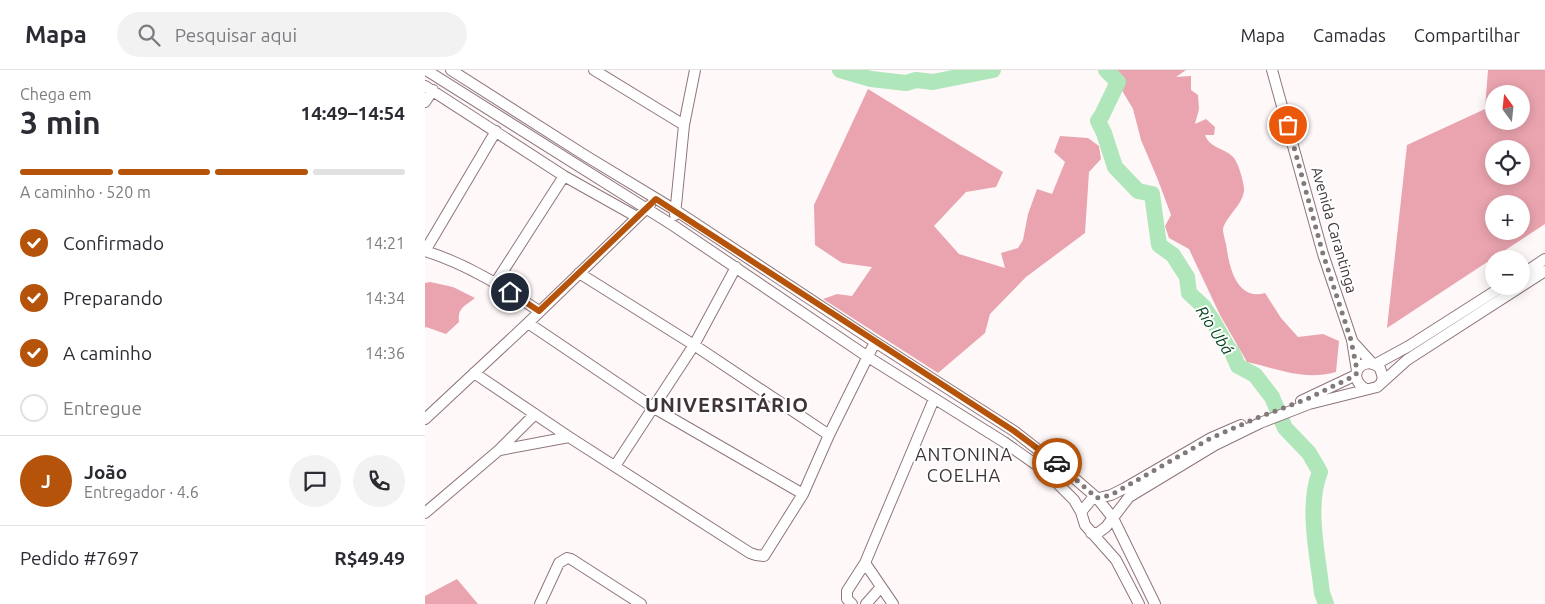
<!DOCTYPE html>
<html lang="pt">
<head>
<meta charset="utf-8">
<style>
  :root { --surface:#fff; --page:#f2f2f3; --text:#2b2b33; --muted:#7c7c81; --line:#e1e1e2; --accent:#b45309 }
  body { margin:0; font-family:Ubuntu,sans-serif; background:var(--page); color:var(--text); height:100vh; display:flex; flex-direction:column; font-size:19px; white-space:nowrap }
  * { box-sizing:border-box; margin:0 }
  p { font-size:16px; color:var(--muted) }
  .icon { flex:none; width:28px; height:28px; fill:none; stroke:currentColor; stroke-width:2; stroke-linecap:round; stroke-linejoin:round }
  .map { position:relative; flex:1; overflow:hidden }
  .side { display:flex; flex-direction:column; background:var(--surface); width:425px }
  .side>* { flex:none }
  .needle { width:32px; rotate:345deg }
  .buttons { position:absolute; left:1060px; top:15px; display:grid; gap:10px }
  .buttons a { display:grid; place-items:center; width:45px; height:45px; border-radius:50%; background:var(--surface); box-shadow:0 2px 12px #0003; font-size:25px }
  .pin { position:absolute; display:grid; place-items:center; width:42px; height:42px; color:#fff; margin:-21px; border:2px solid #fff; border-radius:50%; box-shadow:0 1px 5px #0007 }
  .courier { position:absolute; display:grid; place-items:center; width:50px; height:50px; margin:-25px; border:4px solid #b45309; border-radius:50%; background:#fff; color:#222; box-shadow:0 1px 6px #0007 }
  .overview em { font-style:normal; font-weight:600 }
  .overview div { display:flex; flex-direction:column-reverse }
  .overview { display:flex; align-items:center; justify-content:space-between; height:85px; padding:0 20px }
  h1 { font-size:32px; font-weight:600; line-height:38px }
  .bar { display:grid; grid-template-columns:repeat(4,1fr); gap:8px 5px; align-content:center; height:60px; padding:0 20px }
  .bar i { height:6px; border-radius:4px; background:var(--line) }
  .bar .current { background:var(--accent) }
  .bar p { grid-column:span 4 }
  .line { display:flex; align-items:center; gap:12px; padding:0 20px; border-top:1px solid var(--line) }
  .line div { flex:1 }
  .round { display:grid; place-items:center; flex:none; width:52px; height:52px; border-radius:26px; background:var(--page) }
  ol { padding:0 20px; list-style:none }
  li { display:flex; align-items:center; gap:15px; height:55px }
  li p { margin-inline-start:auto }
  li .icon { padding:5px; border-radius:50%; background:var(--accent); color:#fff; stroke-width:4 }
  li:last-child { color:var(--muted) }
  li i { width:28px; height:28px; border:2px solid var(--line); border-radius:50% }
  header { display:flex; align-items:center; gap:30px; box-sizing:border-box; height:70px; padding:0 25px; background:var(--surface); border-bottom:1px solid var(--line) }
  header strong { font-size:24px }
  nav { display:flex; gap:28px; margin-inline-start:auto; font-size:18px }
  .search { width:350px; height:45px; background:var(--page); display:flex; align-items:center; gap:12px; box-sizing:border-box; padding:0 18px; border-radius:28px; color:var(--muted); font-size:19px }
  main { display:flex; flex:1; min-height:0 }
  .map>svg:first-child { display:block }
  .forest { fill:#eaa4af; fill-rule:evenodd }
  .lines { fill:none; stroke-linecap:round; stroke-linejoin:round }
  .river { stroke:#afe6ba; stroke-width:16 }
  .minor-casing { stroke:#8f767a; stroke-width:12 }
  .minor { stroke:#fff; stroke-width:10 }
  .done { stroke:#82797a; stroke-width:5; stroke-dasharray:0 9 }
  .route { stroke:#b45309; stroke-width:6 }
  .labels { text-anchor:middle; stroke-width:4; stroke-linejoin:round; paint-order:stroke }
  .street-label { font-size:15px; fill:#3f3436; stroke:#fff }
  .water-label { font-size:16px; font-style:italic; fill:#01431c; stroke:#fff }
  .quarter-label { font-size:18px; letter-spacing:1px; fill:#3f3436; stroke:#fff }
  .district-label { font-size:20px; font-weight:bold; letter-spacing:1px; fill:#3f3436; stroke:#fff }
</style>
</head>
<body>
<header>
<strong>Mapa</strong>
<div class="search"><svg class="icon" aria-label="search" viewBox="0 0 24 24"><circle cx="10" cy="10" r="6"/><path d="M15 15l6 6"/></svg>Pesquisar aqui</div>
<nav><a>Mapa</a><a>Camadas</a><a>Compartilhar</a></nav>
</header>
<main>
<section class="side">
<div class="overview"><div><h1>3 min</h1><p>Chega em</p></div><em>14:49–14:54</em></div>
<div class="bar"><i class="current"></i><i class="current"></i><i class="current"></i><i></i><p>A caminho · 520 m</p></div>
<ol>
<li><svg class="icon" aria-label="check" viewBox="0 0 24 24"><path d="M5 12l5 5 9-10"/></svg>Confirmado<p>14:21</p></li>
<li><svg class="icon" aria-label="check" viewBox="0 0 24 24"><path d="M5 12l5 5 9-10"/></svg>Preparando<p>14:34</p></li>
<li><svg class="icon" aria-label="check" viewBox="0 0 24 24"><path d="M5 12l5 5 9-10"/></svg>A caminho<p>14:36</p></li>
<li><i></i>Entregue</li>
</ol>
<div class="line" style="height:90px"><b class="round" style="background:var(--accent);color:#fff">J</b><div><b>João</b><p>Entregador · 4.6</p></div><a class="round"><svg class="icon" aria-label="chat" viewBox="0 0 24 24"><path d="M4 5h16v11H9l-5 4z"/></svg></a><a class="round"><svg class="icon" aria-label="phone" viewBox="0 0 24 24"><path d="M5 4h4l2 5-3 2q2 4 5 5l2-3 5 2v4C11 20 4 13 5 4z"/></svg></a></div>
<div class="line" style="height:65px"><div>Pedido #7697</div><b>R$49.49</b></div>
</section>
<div class="map">
<svg width="1120" height="534" viewBox="0 0 1120 534">
  <rect width="100%" height="100%" fill="#fef8f9"/>
  <path class="forest" d="M685 0H761L751 7 766 6V20L773 25 774 39 770 54 781 49 790 57 789 65H780C785 79 801 78 809 88 814 95 818 110 819 118 820 133 801 146 798 159 798 163 800 170 801 174 804 196 811 231 840 223L856 248 873 267 898 264 914 271 911 302C878 311 854 299 822 292L795 245 764 179 744 168 740 156 746 145 733 110 716 70 708 39Z
    M1063 0H1120V154L962 258 982 75 1060 39ZM1069 24H1096V51H1069ZM1069 79H1096V106H1069ZM1069 134H1096V161H1069Z
    M443 19 578 102 571 117 541 122 509 156 534 184 580 198 576 183 593 178 598 170 603 144 612 119 627 124 640 92 629 82 635 66 663 68 674 76 676 89 664 102 660 163 601 207 565 244 560 263 513 303 398 229 412 224 427 226 447 197 417 193 390 175 389 135Z
    M5 212 28 217 50 228C40 236 32 238 34 252L21 264 1 257 0 258V213Z
    M32 509 53 534H0V526Z"/>
  <g class="lines">
    <path class="river" d="M415 0 446 9 481 13 491 10 508 12 568 0
      M681 0 693 12 677 45 673 51 679 63 690 97 713 121 727 124 734 175 748 185 762 207 764 223 778 236 788 251 803 278 807 282 813 296 830 305 840 318 847 327 860 358 884 383 895 402C881 436 893 486 897 523L901 534"/>
    <defs>
      <path id="minor" d="M1 0 249 156 443 287 579 372 620 401 649 430 656 442 660 455 691 490 714 534
        M26 0 161 86 250 140 450 272 589 361 649 408 672 428 688 448 730 534
        M169 0 259 55
        M847 0 898 184 927 270 932 301
        M0 16 139 106 212 147
        M0 32 8 20
        M250 145 259 55 270 0
        M0 181 71 61
        M0 181C42 194 78 217 114 241
        M154 203 269 275 404 365
        M1096 205 1120 189
        M71 212 139 106
        M103 253 229 338 378 424
        M927 271 947 293
        M951 294 984 276 1078 216
        M49 303 144 367 325 483 331 485 339 486 378 424 404 365 450 272
        M941 319C920 308 937 283 955 298L958 308 956 313
        M876 331 931 305
        M0 349 103 253 225 135
        M75 380 144 367
        M190 396 269 275 311 197
        M656 442 666 430 686 425 700 418 786 368 816 355
        M0 443 74 380 110 344
        M666 463H673L681 457 704 427 790 375 835 353 884 334 952 317 982 290 1120 201
        M440 493 468 534
        M115 534 134 493 142 488 146 489 216 534
        M427 534 422 529V521L440 493 509 329
        M441 534 456 517"/>
    </defs>
    <use href="#minor" class="minor-casing"/>
    <use href="#minor" class="minor"/>
  </g>
  <g class="lines">
    <path class="done" d="M632 393 672 428 686 425 786 368 832 348 882 329 931 305 932 300 926 270 898 184 863 55"/>
    <path class="route" d="M85 222 114 241 231 129 589 361 632 393"/>
  </g>
  <g class="labels">
    <g class="street-label">
      <text transform="translate(909 160) rotate(74)" y="5">Avenida Carantinga</text>
    </g>
    <g class="water-label">
      <text transform="translate(790 260) rotate(57)" y="6">Rio Ubá</text>
    </g>
    <g class="quarter-label">
      <text x="539" y="391">ANTONINA<tspan x="539" dy="21">COELHA</tspan></text>
    </g>
    <g class="district-label">
      <text x="302" y="342">UNIVERSITÁRIO</text>
    </g>
  </g>
</svg>
<div class="buttons">
<a><svg class="needle" viewBox="-14 -14 28 28"><path d="M0-13l5 13h-10z" fill="#e53935"/><path d="M0 13l5-13h-10z" fill="#7c7c81"/></svg></a>
<a><svg class="icon" aria-label="locate" viewBox="0 0 24 24"><circle cx="12" cy="12" r="6"/><path d="M12 2v4M12 18v4M2 12h4M18 12h4"/></svg></a>
<a>+</a>
<a>−</a>
</div>
<div class="pin" style="left:863px;top:55px;background:#ea580c"><svg class="icon" aria-label="bag" viewBox="0 0 24 24"><path d="M5 8h14l-1 12H6zM9 8a3 3 0 0 1 6 0"/></svg></div>
<div class="pin" style="left:85px;top:222px;background:#1f2937"><svg class="icon" aria-label="home" viewBox="0 0 24 24"><path d="M3 11l9-7 9 7M6 9v11h12V9"/></svg></div>
<div class="courier" style="left:632px;top:393px"><svg class="icon" aria-label="car" viewBox="0 0 24 24"><path d="M5 17H2v-5l4-1 3-4h7l3 4 3 1v5h-3M9 17h6M6 11h13"/><circle cx="7" cy="17" r="2"/><circle cx="17" cy="17" r="2"/></svg></div>
</div>
</main>
</body>
</html>
